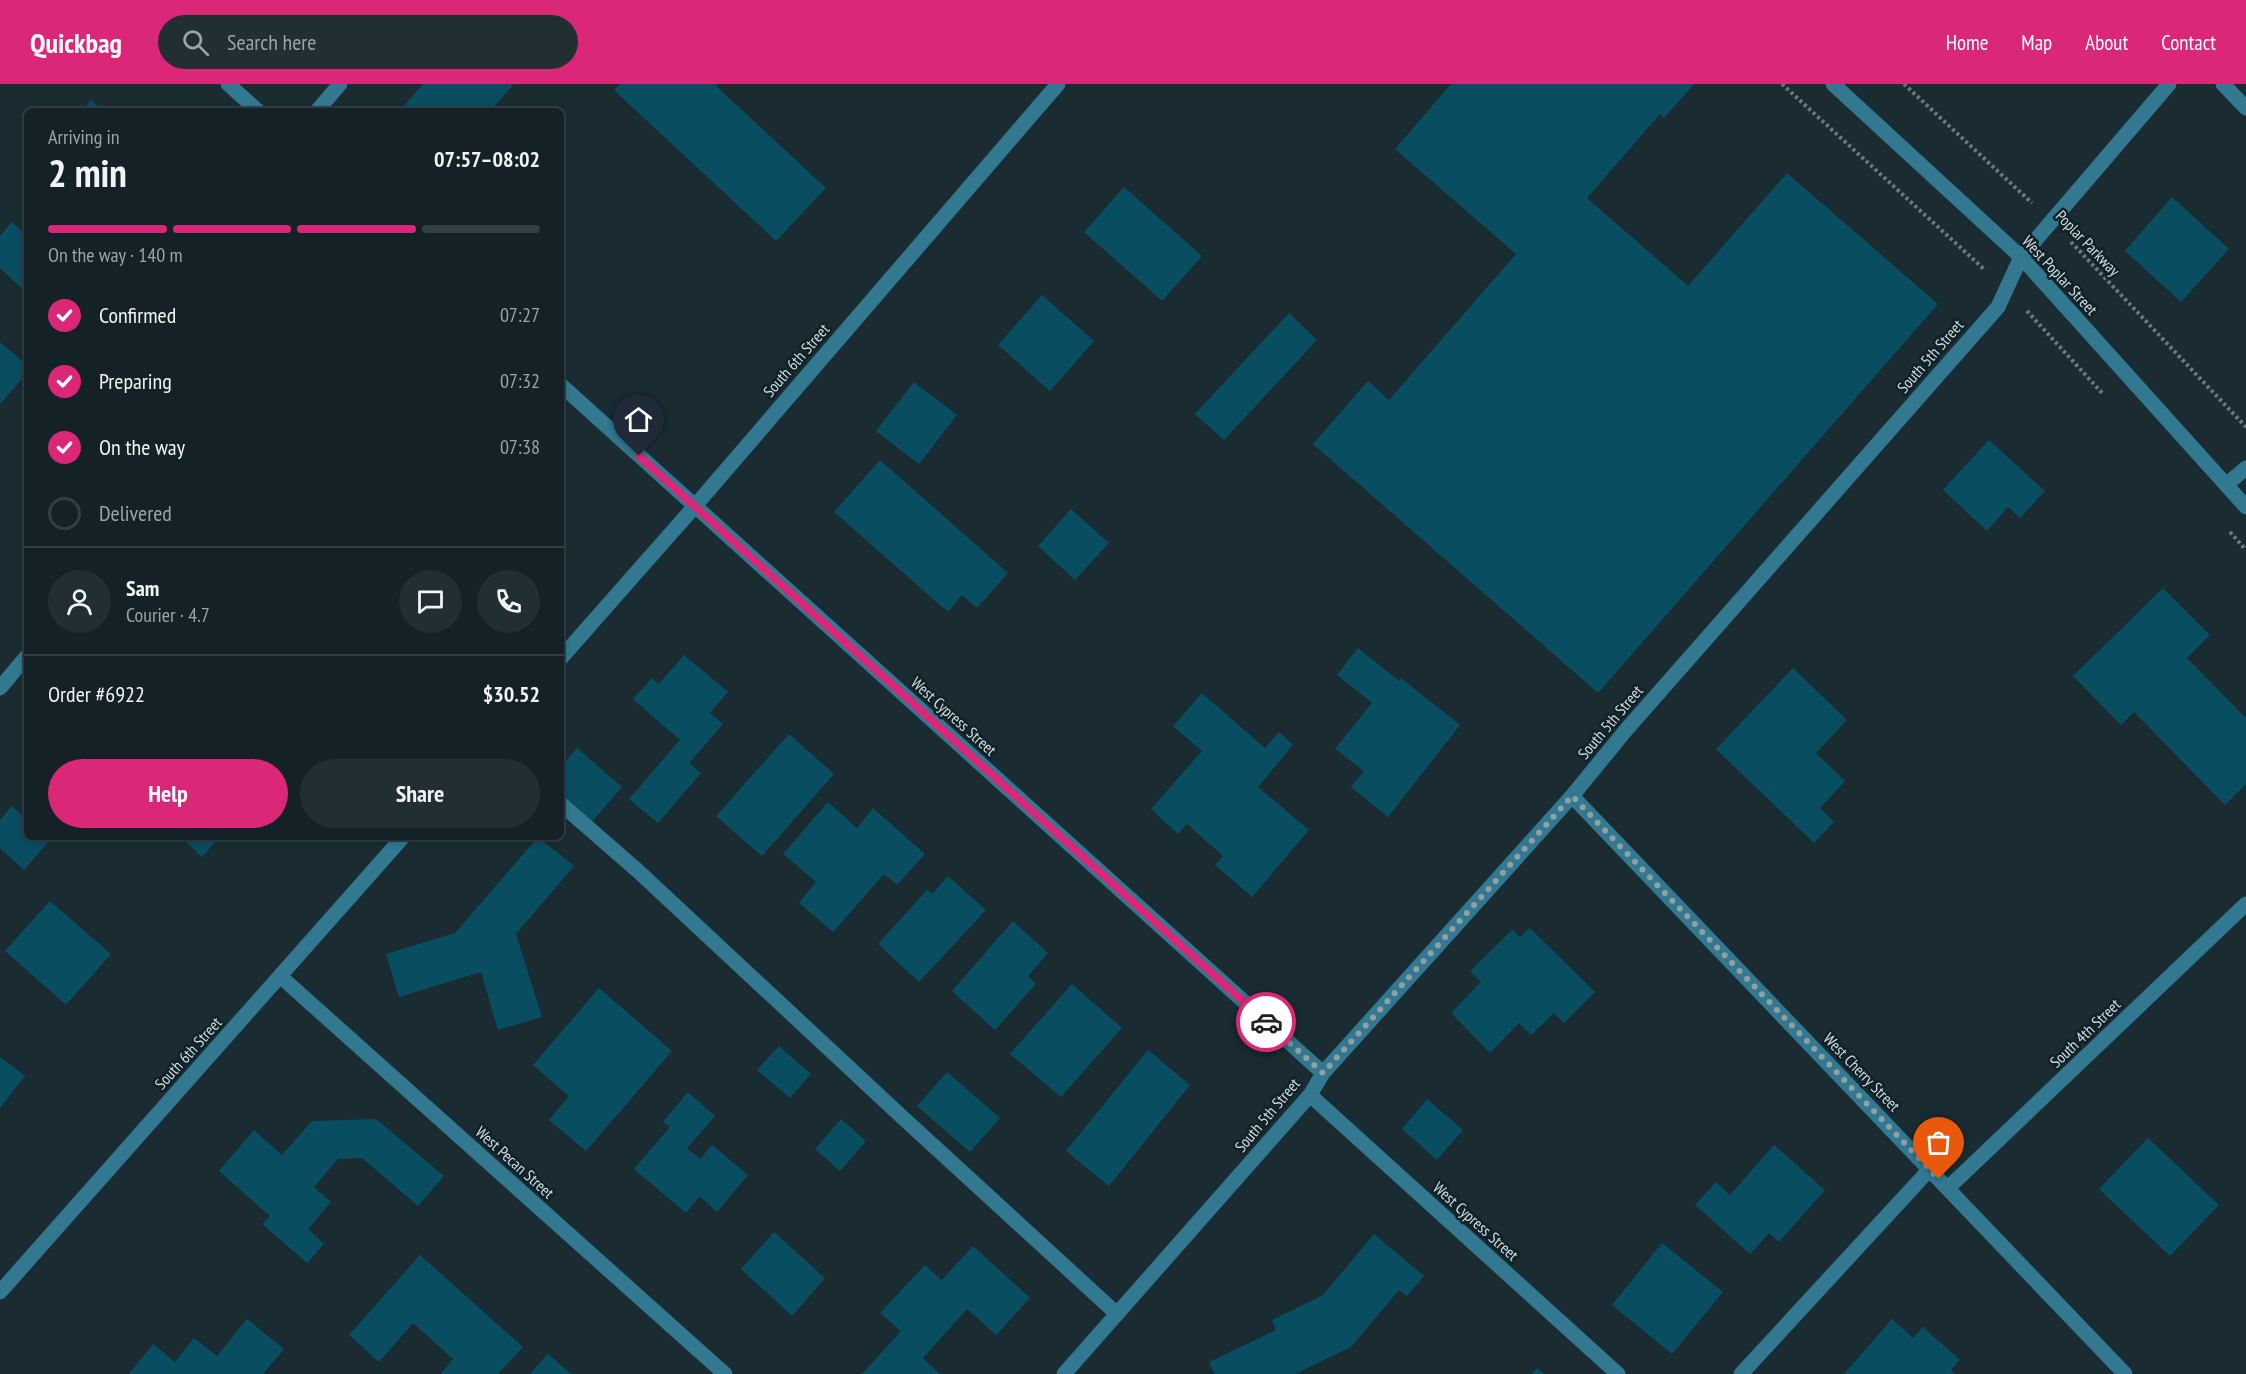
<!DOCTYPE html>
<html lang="en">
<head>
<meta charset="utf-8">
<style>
  :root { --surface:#142126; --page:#212e32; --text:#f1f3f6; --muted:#9da3a7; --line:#333e43; --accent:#db2777 }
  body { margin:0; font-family:"PT Sans Narrow",sans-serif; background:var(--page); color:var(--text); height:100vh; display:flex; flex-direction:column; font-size:22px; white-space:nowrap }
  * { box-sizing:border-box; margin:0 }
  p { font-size:20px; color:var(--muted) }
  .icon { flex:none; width:33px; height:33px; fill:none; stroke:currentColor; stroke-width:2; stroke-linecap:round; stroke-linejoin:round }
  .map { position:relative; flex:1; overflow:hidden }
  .sheet { position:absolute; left:24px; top:24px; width:540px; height:732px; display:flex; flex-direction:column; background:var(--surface); border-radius:9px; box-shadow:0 3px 9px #0003,0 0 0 2px var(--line) }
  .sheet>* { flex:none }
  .pin { position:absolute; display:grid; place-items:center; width:51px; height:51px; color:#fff; margin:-62px -26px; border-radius:50% 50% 50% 0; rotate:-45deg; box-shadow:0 0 6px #0007 }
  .pin .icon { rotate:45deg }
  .courier { position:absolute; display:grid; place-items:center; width:60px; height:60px; margin:-30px; border:4px solid #db2777; border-radius:50%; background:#fff; color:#222; box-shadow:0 2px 8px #0007 }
  .headline em { font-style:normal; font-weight:700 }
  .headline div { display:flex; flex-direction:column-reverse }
  .headline { display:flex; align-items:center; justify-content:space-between; height:102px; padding:0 24px }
  h1 { font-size:39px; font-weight:700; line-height:45px }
  .bar { display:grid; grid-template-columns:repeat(4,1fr); gap:9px 6px; align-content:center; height:72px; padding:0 24px }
  .bar i { height:8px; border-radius:4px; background:var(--line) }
  .bar .active { background:var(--accent) }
  .bar p { grid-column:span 4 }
  .line { display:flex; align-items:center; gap:15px; padding:0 24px; border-top:2px solid var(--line) }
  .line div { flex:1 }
  .round { display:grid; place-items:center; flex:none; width:63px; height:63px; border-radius:32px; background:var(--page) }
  ol { padding:0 24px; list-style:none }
  li { display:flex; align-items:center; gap:18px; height:66px }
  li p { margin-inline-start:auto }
  li .icon { padding:6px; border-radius:50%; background:var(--accent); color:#fff; stroke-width:4 }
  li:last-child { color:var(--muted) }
  li i { width:33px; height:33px; border:3px solid var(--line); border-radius:50% }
  .action { display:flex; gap:12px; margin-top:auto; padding:12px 24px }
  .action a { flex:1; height:69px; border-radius:36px; background:var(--accent); color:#fff; font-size:24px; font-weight:700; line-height:69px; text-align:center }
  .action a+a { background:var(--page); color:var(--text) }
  header { display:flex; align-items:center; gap:36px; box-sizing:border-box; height:84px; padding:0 30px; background:var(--accent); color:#fff }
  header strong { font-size:28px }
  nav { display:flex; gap:33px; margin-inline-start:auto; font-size:21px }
  .search { width:420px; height:54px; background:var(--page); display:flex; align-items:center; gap:15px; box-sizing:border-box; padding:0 21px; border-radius:33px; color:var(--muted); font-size:22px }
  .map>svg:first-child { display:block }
  .building { fill:#094d61 }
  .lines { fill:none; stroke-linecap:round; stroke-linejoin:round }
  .path { stroke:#6b7a80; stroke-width:4; stroke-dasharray:3 3; stroke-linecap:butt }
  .minor { stroke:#317890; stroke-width:15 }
  .done { stroke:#92a0a4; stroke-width:6; stroke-dasharray:0 10.8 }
  .route { stroke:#db2777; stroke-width:8 }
  .labels { text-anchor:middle; stroke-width:5; stroke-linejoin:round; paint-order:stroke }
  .street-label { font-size:16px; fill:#d3dee2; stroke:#102228 }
</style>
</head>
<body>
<header>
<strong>Quickbag</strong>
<div class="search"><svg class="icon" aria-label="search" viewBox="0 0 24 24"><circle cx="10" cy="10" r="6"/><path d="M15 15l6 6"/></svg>Search here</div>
<nav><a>Home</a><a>Map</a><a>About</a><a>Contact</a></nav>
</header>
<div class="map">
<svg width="2246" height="1290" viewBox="0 0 2246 1290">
  <rect width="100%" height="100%" fill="#1a2c32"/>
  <path class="building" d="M423 0H514L490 27H407L403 23Z
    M620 0H718L716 2 826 104 776 157 614 6Z
    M1451 0H1694L1664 34 1660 30 1587 114 1688 202 1787 89 1938 220 1598 609 1313 360 1368 297 1389 316 1516 170 1395 65Z
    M91 16 104 27H82Z
    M1124 103 1202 172 1162 217 1084 148Z
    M2172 113 2229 165 2181 218 2125 167Z
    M12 138 27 151V209L0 184V152Z
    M1042 211 1094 257 1050 307 998 261Z
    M1289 229 1317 256 1224 356 1195 330Z
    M0 258 27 281V289L0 320Z
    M914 298 957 331 919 380 876 347Z
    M1989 356 2045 407 2020 434 2008 423 1987 447 1943 406Z
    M880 376 1008 489 977 524 962 511 948 528 834 428Z
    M1071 425 1109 459 1075 496 1038 462Z
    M2163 504 2210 551 2187 574 2246 634V700L2225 721 2134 628 2121 641 2073 592Z
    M1358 564 1399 597 1401 594 1460 641 1388 733 1351 703 1364 687 1335 665 1372 619 1337 591Z
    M684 571 728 608 710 629 723 640 689 679 701 689 658 739 629 715 680 656 633 615 652 594 659 600Z
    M1793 584 1847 636 1816 669 1845 697 1820 724 1834 738 1814 759 1716 665Z
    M1202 609 1265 664 1279 648 1293 661 1258 703 1309 746 1252 813 1215 781 1223 772 1187 740 1178 750 1151 725 1202 667 1173 642Z
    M789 650 834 690 762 772 716 732Z
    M577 664 622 703 591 739 561 714V682Z
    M828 718 857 744 873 724 925 770 897 801 884 790 833 848 799 819 816 798 783 770Z
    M12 722 27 735V753H47L50 756 24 786 0 764V736Z
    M180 753H220L202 773Z
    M538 753 574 782 516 850 542 933 498 946 481 888 399 913 386 870 455 849Z
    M948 792 986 826 919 898 878 860 927 806 932 810Z
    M50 817 111 870 66 921 5 867Z
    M1013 837 1048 869 1028 892 1036 900 995 946 952 907Z
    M1530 844 1595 908 1564 939 1554 929 1531 951 1519 939 1490 969 1451 929 1481 898 1470 887 1512 846 1520 853Z
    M1072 900 1122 944 1061 1013 1010 970Z
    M599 904 672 967 586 1067 549 1036 569 1012 533 981Z
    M779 962 811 990 790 1014 757 986Z
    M1148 966 1190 1001 1109 1102 1066 1067Z
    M0 973 25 992 0 1024Z
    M947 988 1000 1034 970 1068 917 1022Z
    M688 1008 715 1032 687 1064 700 1075 712 1061 748 1091 717 1128 700 1112 686 1129 634 1085 670 1043 663 1038Z
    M1427 1015 1463 1046 1437 1076 1402 1045Z
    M376 1035 444 1092 418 1122 362 1074 338 1075 314 1103 331 1118 308 1145 324 1160 307 1179 262 1140 270 1132 219 1087 254 1046 282 1071 312 1037Z
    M841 1035 866 1057 840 1087 815 1065Z
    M2148 1054 2219 1121 2170 1172 2099 1105Z
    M1774 1061 1825 1106 1779 1158 1769 1149 1750 1170 1695 1121 1716 1098 1730 1111Z
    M774 1148 825 1194 792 1232 741 1185Z
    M1374 1150 1424 1192 1407 1212 1399 1206 1351 1263 1295 1290H1215L1209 1278 1276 1246 1272 1236 1323 1211Z
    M1662 1159 1723 1208 1672 1270 1612 1221Z
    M973 1162 1030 1214 996 1251 967 1225 923 1274 940 1290H862L901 1247 880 1229 925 1181 942 1196Z
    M420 1171 523 1263 498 1290H441L453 1275 413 1239 379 1278 349 1251Z
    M247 1235 284 1265 263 1290H129L153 1260 175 1278 194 1254 217 1272Z
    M1892 1235 1913 1254 1923 1243 1960 1276 1951 1286 1955 1290H1844Z
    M548 1270 571 1290H530Z
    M1537 1284 1544 1290H1532Z"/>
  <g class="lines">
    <path class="path" d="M1782 0 1985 186
      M1904 0 2032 119
      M2071 158 2246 343
      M2027 227 2103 310
      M2230 448 2246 466"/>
    <path class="minor" d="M228 0 258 27
      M1833 0 2021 173 2246 423
      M2223 0 2246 24
      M317 27 340 0
      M561 301 1323 989
      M2226 401 2246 384
      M561 574 695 422 1058 0
      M0 604 27 572
      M1572 712 2125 1290
      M561 720 638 787 901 1032 1117 1230
      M280 892 725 1290
      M1310 1011 1618 1290
      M1948 1104 2246 820
      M0 1208 403 753
      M1064 1290 1310 1011 1323 989 1572 712 1626 646 1998 223 2021 173 2169 0
      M1741 1290 1930 1085"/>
  </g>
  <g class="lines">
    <path class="done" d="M1266 938 1323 989 1572 712 1939 1095"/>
    <path class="route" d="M639 372 1266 938"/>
  </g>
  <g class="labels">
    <g class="street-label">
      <text transform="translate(2088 159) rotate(46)" y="6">Poplar Parkway</text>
      <text transform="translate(2060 191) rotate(47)" y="6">West Poplar Street</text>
      <text transform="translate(1930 272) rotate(-49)" y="6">South 5th Street</text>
      <text transform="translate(796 276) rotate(-49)" y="6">South 6th Street</text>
      <text transform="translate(954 632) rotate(42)" y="6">West Cypress Street</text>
      <text transform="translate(1610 638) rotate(-50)" y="6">South 5th Street</text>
      <text transform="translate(2085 949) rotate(-44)" y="6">South 4th Street</text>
      <text transform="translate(188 969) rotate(-48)" y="6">South 6th Street</text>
      <text transform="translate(1862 988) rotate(46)" y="6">West Cherry Street</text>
      <text transform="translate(1267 1031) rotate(-50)" y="6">South 5th Street</text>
      <text transform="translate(515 1078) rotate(42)" y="6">West Pecan Street</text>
      <text transform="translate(1476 1137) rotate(42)" y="6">West Cypress Street</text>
    </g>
  </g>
</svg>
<div class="pin" style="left:1939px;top:1095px;background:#ea580c"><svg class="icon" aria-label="bag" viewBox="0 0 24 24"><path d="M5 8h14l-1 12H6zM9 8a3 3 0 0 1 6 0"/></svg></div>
<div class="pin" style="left:639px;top:372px;background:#1f2937"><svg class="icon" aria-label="home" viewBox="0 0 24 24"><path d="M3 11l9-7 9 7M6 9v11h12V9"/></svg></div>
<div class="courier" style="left:1266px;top:938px"><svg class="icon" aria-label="car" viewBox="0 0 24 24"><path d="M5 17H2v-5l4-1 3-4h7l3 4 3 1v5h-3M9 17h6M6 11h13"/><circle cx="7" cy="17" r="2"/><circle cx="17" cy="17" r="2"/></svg></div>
<section class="sheet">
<div class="headline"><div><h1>2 min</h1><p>Arriving in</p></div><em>07:57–08:02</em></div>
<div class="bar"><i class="active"></i><i class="active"></i><i class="active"></i><i></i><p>On the way · 140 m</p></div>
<ol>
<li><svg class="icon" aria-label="check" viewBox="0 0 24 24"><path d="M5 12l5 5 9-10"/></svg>Confirmed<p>07:27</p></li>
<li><svg class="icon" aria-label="check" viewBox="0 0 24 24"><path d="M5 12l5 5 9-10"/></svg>Preparing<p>07:32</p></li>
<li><svg class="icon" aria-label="check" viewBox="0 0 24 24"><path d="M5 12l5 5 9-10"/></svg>On the way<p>07:38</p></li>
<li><i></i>Delivered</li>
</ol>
<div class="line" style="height:108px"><a class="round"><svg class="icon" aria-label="person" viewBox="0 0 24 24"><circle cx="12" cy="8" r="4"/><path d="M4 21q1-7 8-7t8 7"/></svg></a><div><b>Sam</b><p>Courier · 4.7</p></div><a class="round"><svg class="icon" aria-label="chat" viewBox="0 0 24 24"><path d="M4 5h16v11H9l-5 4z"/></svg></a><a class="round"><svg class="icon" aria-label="phone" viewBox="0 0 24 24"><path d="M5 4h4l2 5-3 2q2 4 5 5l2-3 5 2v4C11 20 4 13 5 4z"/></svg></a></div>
<div class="line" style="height:78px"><div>Order #6922</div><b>$30.52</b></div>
<div class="action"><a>Help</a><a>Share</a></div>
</section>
</div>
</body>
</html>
